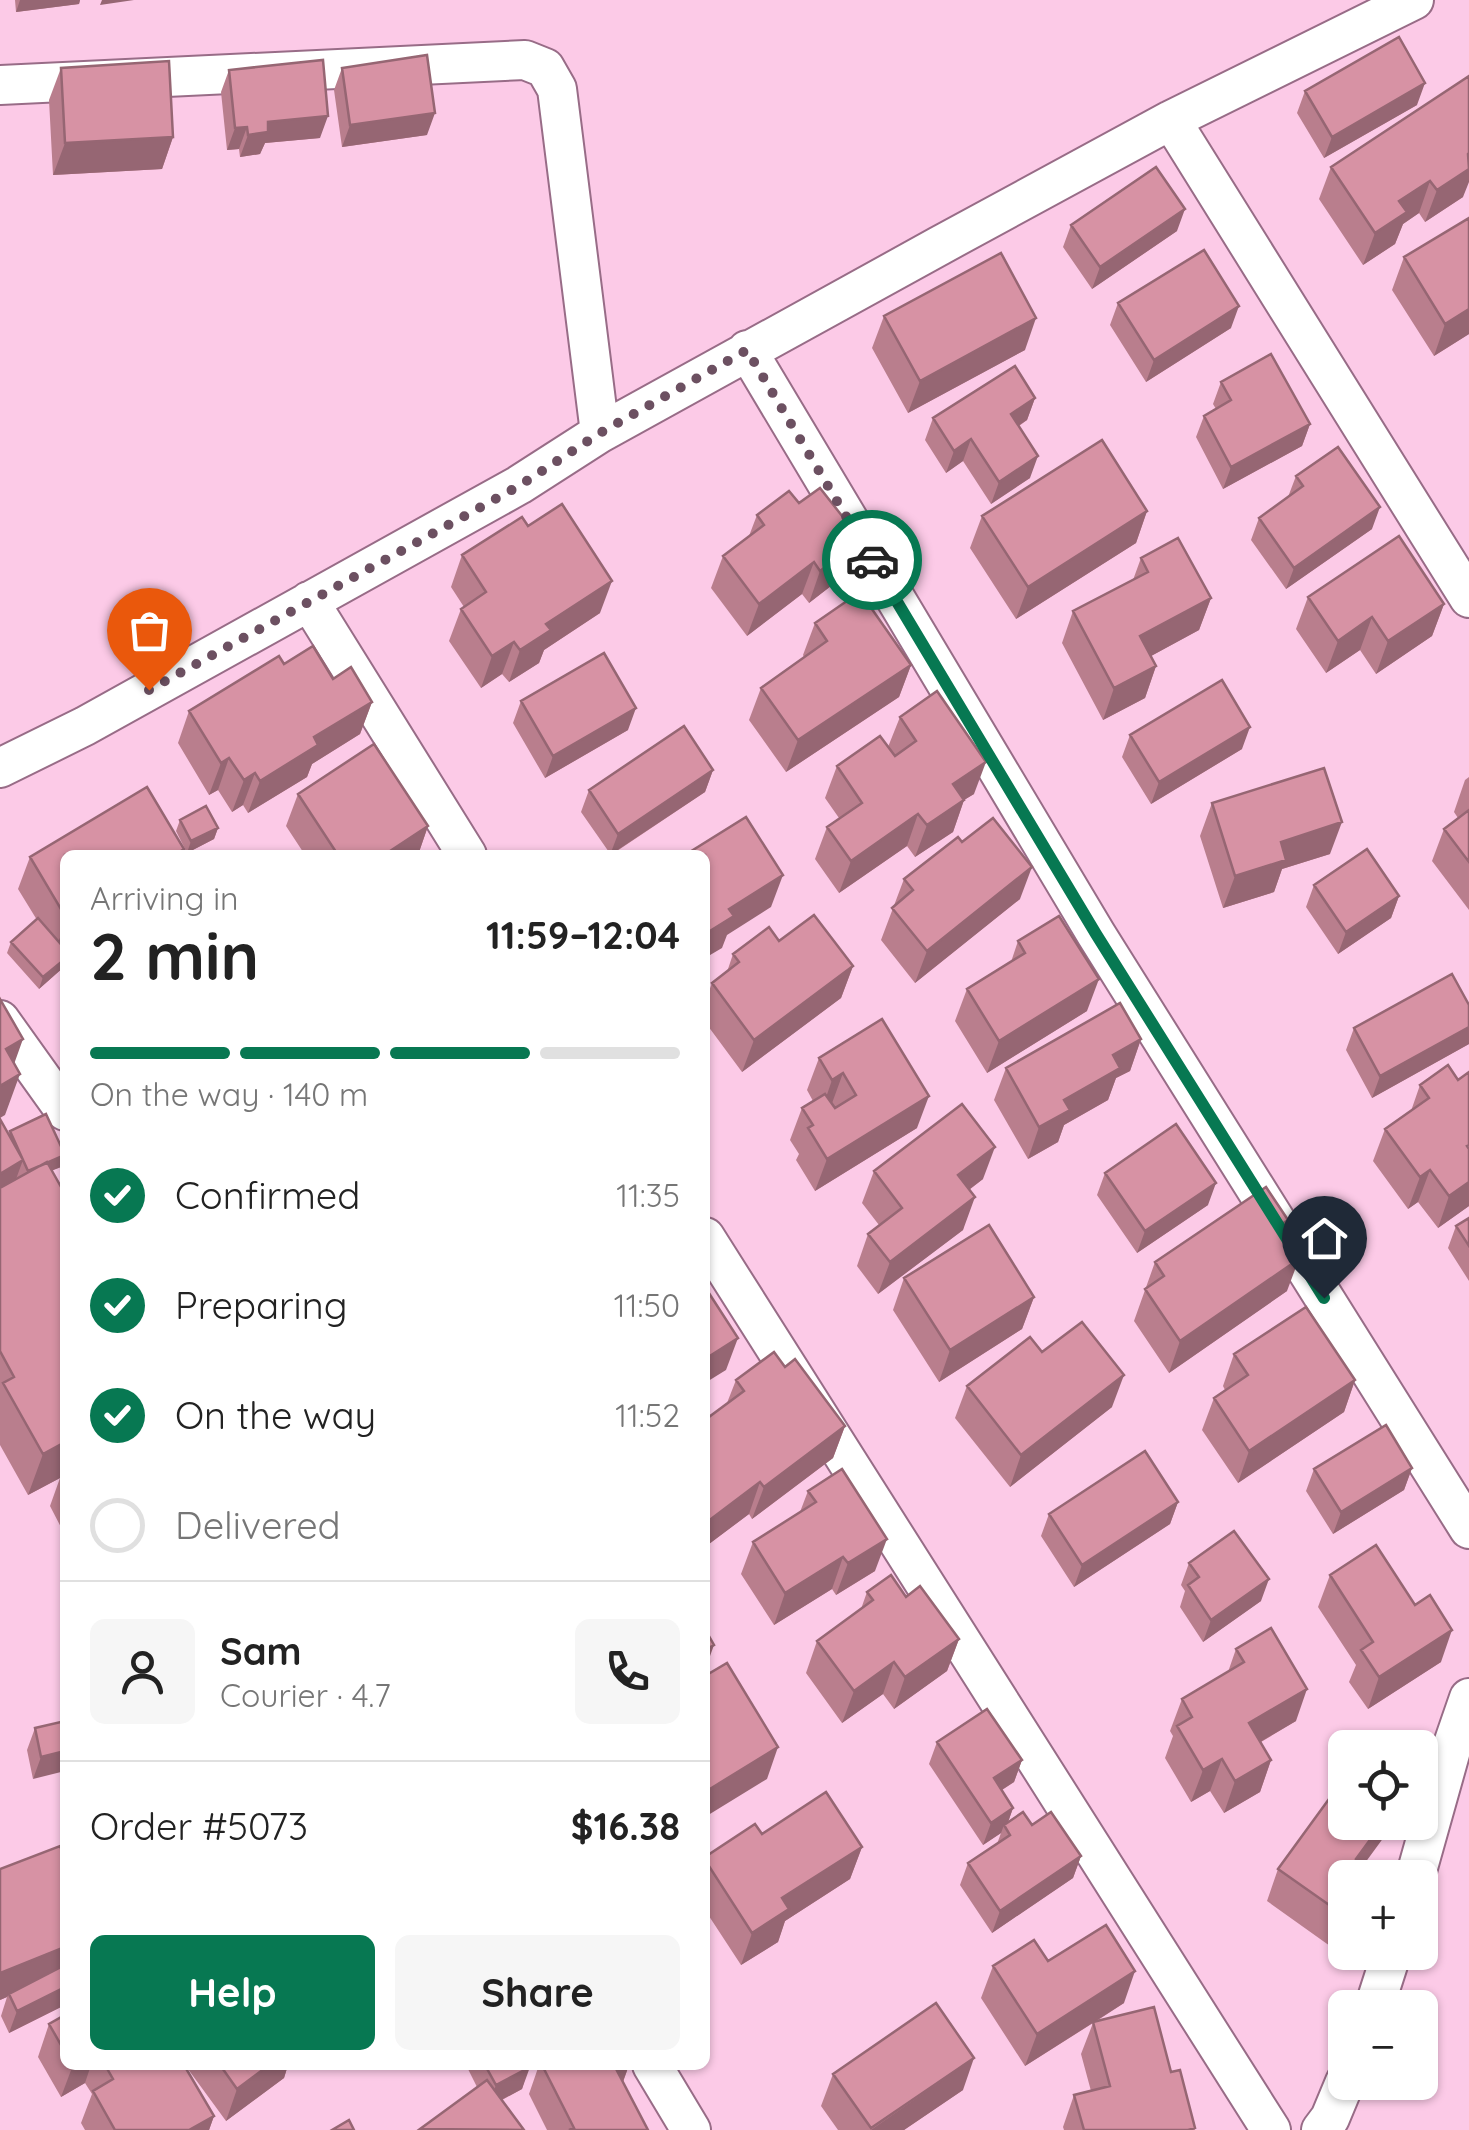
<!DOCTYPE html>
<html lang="en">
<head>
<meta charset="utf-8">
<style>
  :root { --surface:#fff; --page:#f6f6f6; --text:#222; --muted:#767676; --line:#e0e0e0; --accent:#077852 }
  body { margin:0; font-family:Quicksand,sans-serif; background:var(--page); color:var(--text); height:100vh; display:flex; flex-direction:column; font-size:38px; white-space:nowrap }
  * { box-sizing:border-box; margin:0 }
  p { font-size:32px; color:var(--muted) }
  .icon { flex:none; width:55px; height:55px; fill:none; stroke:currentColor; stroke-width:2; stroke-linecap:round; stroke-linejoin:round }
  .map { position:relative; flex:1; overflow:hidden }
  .details { position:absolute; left:60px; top:850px; width:650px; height:1220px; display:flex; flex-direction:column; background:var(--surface); border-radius:15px; box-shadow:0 2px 8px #0004 }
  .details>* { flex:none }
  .fabs { position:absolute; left:1328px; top:1730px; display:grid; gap:20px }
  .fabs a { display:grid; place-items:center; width:110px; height:110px; border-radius:15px; background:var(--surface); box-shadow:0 2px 8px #0004; font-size:50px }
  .pin { position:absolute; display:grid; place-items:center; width:85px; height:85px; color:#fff; margin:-102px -42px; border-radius:50% 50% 50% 0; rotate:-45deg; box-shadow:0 0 10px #0007 }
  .pin .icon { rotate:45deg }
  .courier { position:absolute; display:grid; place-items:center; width:100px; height:100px; margin:-50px; border:8px solid #077852; border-radius:50%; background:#fff; color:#222; box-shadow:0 2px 12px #0007 }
  .headline em { font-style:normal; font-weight:700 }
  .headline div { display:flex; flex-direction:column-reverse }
  .headline { display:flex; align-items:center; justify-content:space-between; height:170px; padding:0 30px }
  h1 { font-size:65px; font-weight:700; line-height:75px }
  .bar { display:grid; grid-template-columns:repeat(4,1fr); gap:15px 10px; align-content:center; height:120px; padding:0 30px }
  .bar i { height:12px; border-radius:8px; background:var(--line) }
  .bar .current { background:var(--accent) }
  .bar p { grid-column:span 4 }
  .line { display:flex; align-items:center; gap:25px; padding:0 30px; border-top:2px solid var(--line) }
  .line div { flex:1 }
  .round { display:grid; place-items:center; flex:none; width:105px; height:105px; border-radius:15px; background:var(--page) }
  ol { padding:0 30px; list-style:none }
  li { display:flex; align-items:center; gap:30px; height:110px }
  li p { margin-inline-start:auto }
  li .icon { padding:10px; border-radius:50%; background:var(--accent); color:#fff; stroke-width:4 }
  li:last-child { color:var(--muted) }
  li i { width:55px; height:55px; border:5px solid var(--line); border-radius:50% }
  .button { display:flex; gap:20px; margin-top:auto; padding:20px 30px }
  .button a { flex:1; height:115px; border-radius:15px; background:var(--accent); color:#fff; font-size:40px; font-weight:700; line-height:115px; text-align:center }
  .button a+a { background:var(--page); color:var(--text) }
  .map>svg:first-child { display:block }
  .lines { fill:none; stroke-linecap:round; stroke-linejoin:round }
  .street-casing { stroke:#986c87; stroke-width:42 }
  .street { stroke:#fff; stroke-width:38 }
  .wall { fill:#b97e8d }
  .shaded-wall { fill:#966673 }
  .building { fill:#d792a4; stroke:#966673; stroke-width:2.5 }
  .done { stroke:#6c5061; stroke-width:10; stroke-dasharray:0 18 }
  .route { stroke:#077852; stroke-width:12 }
</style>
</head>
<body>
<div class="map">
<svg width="1469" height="2130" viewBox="0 0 1469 2130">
  <rect width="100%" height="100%" fill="#fccae7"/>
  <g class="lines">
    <defs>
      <path id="street" d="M0 85 525 60 545 68 557 89 600 433
        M1171 120 1469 598
        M747 350 1096 934 1469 1529
        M309 601 467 855
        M0 768 85 726 519 485 600 433 939 246 1171 120 1414 0
        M0 1020 65 1111
        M705 1237 1271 2130
        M1415 1878 1451 1750 1469 1698
        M1374 2008 1392 1952
        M652 2065 691 2130
        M1321 2130 1330 2118 1345 2082"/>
    </defs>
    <use href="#street" class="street-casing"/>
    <use href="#street" class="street"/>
  </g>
  <path class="wall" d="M15 0H80L79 4 16 12Z
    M61 68 173 137 162 169 53 175 49 100Z
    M342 68 427 135 342 147 334 90Z
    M229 70 320 138 265 143 260 154 240 157 239 149 227 150 221 92Z
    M1469 76 1463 197 1425 222 1419 213 1403 224 1395 244 1363 265 1319 199 1331 167Z
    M1305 91 1417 105 1324 158 1297 113Z
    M1469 218V334L1434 356 1392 290 1404 257Z
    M1071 225 1177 231 1092 289 1063 247Z
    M1118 303 1231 328 1146 382 1110 325Z
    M884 316 1025 350 908 413 872 348Z
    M1221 382 1310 424 1302 446 1223 489 1196 437 1204 416 1216 409 1213 404Z
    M1035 398 1027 420 1019 426 1030 478 991 504 963 461 946 473 925 440 933 418Z
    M1296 476 1372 529 1286 589 1251 540 1259 518 1288 497Z
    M1147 511 1136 543 1016 619 970 548 982 516Z
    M757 515 849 572 809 603 802 594 747 636 711 588 723 556 749 536Z
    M528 526 600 613 544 650 539 663 509 682 502 674 481 688 449 641 461 609 464 607 451 587 462 555Z
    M1141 558 1211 598 1199 630 1151 656 1156 666 1145 698 1103 720 1062 643 1073 611 1133 580Z
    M1308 597 1444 604 1432 636 1376 674 1360 650 1326 673 1296 629Z
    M815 623 911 665 899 697 786 772 749 720 761 688 804 657 803 655Z
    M284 664 333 679 372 702 360 734 312 764 307 777 248 813 243 805 232 812 218 790 209 795 178 743 189 711Z
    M521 701 628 730 545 778 513 723Z
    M900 717 974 794 964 800 953 832 915 857 907 846 839 893 815 859 827 827 839 818 825 798 837 766 888 747Z
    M1130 735 1242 749 1151 804 1122 757Z
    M713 770 705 792 611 855 581 812 589 790Z
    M1469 777V910L1432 861 1444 829 1458 818 1454 812 1465 780Z
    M298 794 428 826 418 855H305L286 826Z
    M1212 803 1330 854 1282 869 1274 892 1223 908 1200 836Z
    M180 820 218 828 214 839 187 853 176 831Z
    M65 855V945L63 946 65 949V966L39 989 7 953 11 942 37 920 18 889 30 857Z
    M904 879 1020 899 915 983 881 940Z
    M1314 885 1399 896 1391 918 1338 954 1306 907Z
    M1018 941 1087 1011 987 1073 955 1021 967 989 1011 962Z
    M733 954 853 966 841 998 742 1072 705 1022V1002L712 983 727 972Z
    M882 1019 917 1128 815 1191 796 1160 799 1154 790 1140 802 1108 813 1101 807 1090 819 1058Z
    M1469 1027V1044L1372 1098 1346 1050 1354 1028Z
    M1141 1039 1130 1071 1116 1078 1108 1100 1064 1125 1058 1142 1028 1159 994 1100 1006 1068Z
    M1448 1065 1469 1206 1438 1228 1418 1202 1408 1209 1373 1161 1385 1129 1411 1111 1420 1085Z
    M0 1119 9 1135 10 1131 65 1155 61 1167 52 1170 65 1194V1535L50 1506 60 1478 28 1495 0 1445Z
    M874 1171 983 1179 969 1190 963 1230 878 1294 857 1266 868 1234 879 1225 862 1203Z
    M1105 1173 1208 1205 1137 1253 1097 1195Z
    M1469 1218V1281L1448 1248 1456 1226Z
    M1283 1235 1287 1291 1169 1373 1134 1321 1155 1262Z
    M904 1278 1034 1297 1022 1329 939 1382 893 1310Z
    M1042 1352 1112 1407 1010 1487 955 1418 967 1386Z
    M1234 1354 1355 1380 1344 1412 1238 1483 1202 1430 1214 1398 1225 1390 1223 1386Z
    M785 1367 845 1426 833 1458 752 1519 749 1514 705 1547V1420L727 1403 736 1380Z
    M1412 1468 1404 1490 1333 1534 1306 1491 1314 1469Z
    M808 1491 875 1571 836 1595 832 1589 774 1625 741 1574 753 1542 800 1512Z
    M1178 1502 1170 1524 1074 1587 1041 1536 1049 1514Z
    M1189 1563 1261 1601 1203 1642 1180 1607 1185 1591 1181 1585Z
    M1330 1575 1441 1662 1368 1709 1349 1682 1356 1665 1318 1607Z
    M867 1592 906 1597 959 1639 947 1671 894 1709 883 1694 842 1723 806 1673 817 1641 861 1609Z
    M1236 1649 1296 1721 1261 1742 1271 1760 1260 1792 1224 1813 1210 1791 1191 1802 1165 1758 1173 1736 1170 1731 1182 1699 1228 1672Z
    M65 1721 33 1779 27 1750 35 1728Z
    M937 1742 1022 1760 1014 1782 1002 1790 1013 1808 1008 1822 1032 1825 1081 1856 1073 1878 992 1933 960 1885 968 1863 997 1844 1001 1833 983 1845 929 1764Z
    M762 1834 862 1847 850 1879 785 1921 778 1942 741 1965 705 1910V1857Z
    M65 1858V2005L9 2033 1 2016 7 1997 0 2000Z
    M1364 1864 1345 1926 1330 1946 1267 1901 1278 1869Z
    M993 1966 1124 2003 1095 2022 1171 2072 1195 2130H1064L1063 2127 1074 2095 1091 2091 1081 2054 1093 2023 1025 2066 981 1998Z
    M65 2015V2065H288L284 2078 226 2121 185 2065 214 2116 209 2130H85L81 2123 92 2094 85 2083 61 2097 38 2057 49 2024Z
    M466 2065H529L522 2089 502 2100 477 2087Z
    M539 2065H629L623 2082 648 2130H547L529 2094Z
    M833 2074 963 2090 904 2130H838L821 2106Z"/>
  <path class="shaded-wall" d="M20 0H80L79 4 16 12Z
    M102 0H134L100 5Z
    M1425 83 1417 105 1324 158 1332 137Z
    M435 113 427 135 342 147 350 125Z
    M328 116 320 138 265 143 260 154 240 157 248 135 268 122Z
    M247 127 239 149 227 150 235 128Z
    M173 137 162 169 53 175 65 143Z
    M1469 153V182L1463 197 1425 222 1437 190Z
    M1430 181 1419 213 1403 224 1395 244 1363 265 1375 233 1399 201Z
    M1185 209 1177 231 1092 289 1100 267Z
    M1239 306 1231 328 1146 382 1154 360Z
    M1469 309V334L1434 356 1445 324Z
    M1036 318 1025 350 908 413 920 381Z
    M1035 398 1027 420 1003 436 1011 414Z
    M1310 424 1302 446 1223 489 1231 467Z
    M971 439 963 461 946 473 954 451Z
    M1038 456 1030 478 991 504 999 482Z
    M1380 507 1372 529 1286 589 1294 568Z
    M1147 511 1136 543 1016 619 1028 587Z
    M861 540 849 572 809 603 820 571Z
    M814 562 802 594 747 636 759 604Z
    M612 581 600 613 544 650 539 663 509 682 520 650 546 624Z
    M1211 598 1199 630 1129 668 1140 636Z
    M1444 604 1432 636 1376 674 1388 641Z
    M1372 617 1360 650 1326 673 1338 641Z
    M514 642 502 674 481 688 492 656Z
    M911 665 899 697 786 772 798 740Z
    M1156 666 1145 698 1103 720 1114 688Z
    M372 702 360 734 312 764 307 777 248 813 260 781 314 737Z
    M636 708 628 730 545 778 553 756Z
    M1250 727 1242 749 1151 804 1159 782Z
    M229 758 218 790 209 795 221 763Z
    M986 762 974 794 964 800 953 832 915 857 927 825 953 784Z
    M713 770 705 792 610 855 618 834Z
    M255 773 243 805 232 812 244 780Z
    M918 814 907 846 839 893 851 861Z
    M1342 822 1330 854 1282 869 1274 892 1223 908 1235 876 1281 842Z
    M428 826 418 855H384Z
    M218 828 214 839 187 853 191 841Z
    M1032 867 1020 899 915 983 927 951Z
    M783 875 771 907 727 935 722 948 705 958V934L729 909Z
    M1399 896 1391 918 1338 954 1346 932Z
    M65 924V945L55 951Z
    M65 959V966L39 989 43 977Z
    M853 966 841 998 742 1072 754 1040Z
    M1099 979 1087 1011 987 1073 999 1041Z
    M1469 1027V1044L1372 1098 1380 1076Z
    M23 1039 8 1081 20 1074 5 1115 0 1118V1067L6 1049Z
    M1141 1039 1130 1071 1116 1078 1108 1100 1064 1125 1058 1142 1028 1159 1039 1127 1064 1100 1113 1055Z
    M843 1073 831 1106 821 1112 832 1080Z
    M929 1096 917 1128 815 1191 827 1159Z
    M995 1147 983 1179 946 1207 958 1175Z
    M65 1155 61 1167 24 1182 28 1171Z
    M23 1160 8 1201 0 1206V1174Z
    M1430 1170 1418 1202 1408 1209 1420 1177Z
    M1469 1182V1206L1438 1228 1449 1196Z
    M1216 1183 1208 1205 1137 1253 1145 1231Z
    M975 1197 963 1230 878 1294 890 1262Z
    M1288 1220 1277 1252V1227Z
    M1299 1259 1287 1291 1169 1373 1180 1341Z
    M1034 1297 1022 1329 939 1382 950 1350Z
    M738 1338 726 1370 705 1383V1359Z
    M1124 1375 1112 1407 1010 1487 1021 1455Z
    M1355 1380 1344 1412 1238 1483 1249 1451Z
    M845 1426 833 1458 752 1519 764 1487Z
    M65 1442V1475L62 1474 60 1478 28 1495 43 1454Z
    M1412 1468 1404 1490 1333 1534 1341 1512Z
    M760 1482 749 1514 705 1547V1527L707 1522Z
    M1178 1502 1170 1524 1074 1587 1082 1565Z
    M887 1539 875 1571 836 1595 848 1563Z
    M843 1557 832 1589 774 1625 785 1593Z
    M1269 1579 1261 1601 1203 1642 1211 1620Z
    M1452 1630 1441 1662 1368 1709 1379 1677Z
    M959 1639 947 1671 894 1709 905 1677Z
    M714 1645 705 1670V1650Z
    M894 1662 883 1694 842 1723 854 1691Z
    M1307 1689 1296 1721 1238 1755 1249 1723Z
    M778 1747 767 1779 705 1817V1792Z
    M65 1751V1771L33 1779 41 1757Z
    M1222 1759 1210 1791 1191 1802 1203 1770Z
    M1022 1760 1014 1782 986 1800 994 1778Z
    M1271 1760 1260 1792 1224 1813 1235 1781Z
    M1013 1808 1006 1828 1004 1825 1001 1833 983 1845 991 1823Z
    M1383 1822H1395L1354 1878 1356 1859Z
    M862 1847 850 1879 785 1921 778 1942 741 1965 752 1933 782 1898Z
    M1081 1856 1073 1878 992 1933 1000 1911Z
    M1345 1910V1926L1330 1946 1342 1914Z
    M65 1947V1975L9 1994 7 1997 0 2000V1973Z
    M1135 1971 1124 2003 1025 2066 1037 2034Z
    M65 1987V2005L9 2033 17 2011Z
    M974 2058 963 2090 904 2130H871Z
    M73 2065H91L85 2083 61 2097Z
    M269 2065H288L284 2078 226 2121 237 2089Z
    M614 2065H629L621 2087Z
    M530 2067 522 2089 488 2107 496 2085Z
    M214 2116 209 2130H189Z"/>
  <path class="building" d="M1399 37 1425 83 1332 137 1305 91Z
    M427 55 435 113 350 125 342 68Z
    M323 60 328 116 268 122V132L248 135 247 127 235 128 229 70Z
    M169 61 173 137 65 143 61 68Z
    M1469 76V153L1468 154 1469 169 1437 190 1430 181 1399 201 1407 212 1375 233 1331 167Z
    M1156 167 1185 209 1100 267 1071 225Z
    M1469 218V309L1445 324 1404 257Z
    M1204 250 1239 306 1154 360 1118 303Z
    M1001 253 1036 318 920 381 884 316Z
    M1271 354 1310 424 1231 467 1204 416 1231 400 1221 382Z
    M1015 366 1035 398 1011 414 1038 456 999 482 971 439 954 451 933 418Z
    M1102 440 1147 511 1028 587 982 516Z
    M1338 447 1380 507 1294 568 1259 518 1303 486 1296 476Z
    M820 488 861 540 820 571 814 562 759 604 723 556 764 525 757 515 789 491 799 503Z
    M562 504 612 581 546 624 551 630 520 650 514 642 492 656 461 609 486 592 462 555 522 517 528 526Z
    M1399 536 1444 604 1388 641 1372 617 1338 641 1308 597Z
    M1178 538 1211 598 1140 636 1156 666 1114 688 1073 611 1148 572 1141 558Z
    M860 592 911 665 798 740 761 688 827 641 815 623Z
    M313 646 333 679 351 667 372 702 314 737 318 745 260 781 255 773 244 780 229 758 221 763 189 711 279 656 284 664Z
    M604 653 636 708 553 756 521 701Z
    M1222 680 1250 727 1159 782 1130 735Z
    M937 691 986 762 953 784 964 800 927 825 918 814 851 861 827 827 862 803 837 766 880 736 895 756 916 741 900 717Z
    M684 726 713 770 618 834 589 790Z
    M374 744 428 826 384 855H338L298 794Z
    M1324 768 1342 822 1281 842 1286 860 1235 876 1212 803Z
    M147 787 184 849 175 855H65V916L30 857Z
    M206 806 218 828 191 841 180 820Z
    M1469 810V862L1444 829Z
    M746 817 783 875 729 909 734 916 705 934V855H685Z
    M993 818 1032 867 927 951 892 908 913 890 904 879 958 837 962 842Z
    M1367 849 1399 896 1346 932 1314 885Z
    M814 915 853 966 754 1040 712 983 739 962 733 954 769 927 779 941Z
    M1059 916 1099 979 999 1041 967 989 1025 953 1018 941Z
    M38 918 65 949V959L43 977 11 942Z
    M1452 974 1469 1005V1027L1380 1076 1354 1028Z
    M0 999 23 1039 6 1049 20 1074 0 1086Z
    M1120 1003 1141 1039 1113 1055 1120 1068 1064 1100 1070 1110 1039 1127 1006 1068Z
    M882 1019 929 1096 827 1159 808 1128 813 1125 802 1108 825 1094 835 1108 856 1095 843 1073 832 1080 819 1058Z
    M1448 1065 1458 1080 1469 1072V1145L1467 1146 1469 1149V1182L1449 1196 1430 1170 1420 1177 1385 1129 1429 1098 1420 1085Z
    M962 1104 995 1147 958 1175 975 1197 890 1262 868 1234 902 1208 874 1171Z
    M46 1114 65 1155 28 1171 10 1131Z
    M0 1119 23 1160 0 1174Z
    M1176 1124 1216 1183 1145 1231 1105 1173Z
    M47 1162 65 1194V1442L43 1454 3 1383 14 1377 0 1351V1188Z
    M1266 1187 1288 1220 1277 1227 1299 1259 1180 1341 1145 1289 1164 1276 1155 1262Z
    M1469 1218V1246L1456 1226Z
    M989 1225 1034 1297 950 1350 904 1278Z
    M705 1287 738 1338 705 1359Z
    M1306 1307 1355 1380 1249 1451 1214 1398 1248 1375 1234 1354Z
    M1082 1322 1124 1375 1021 1455 967 1386 1030 1337 1042 1352Z
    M774 1352 785 1367 795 1359 845 1426 764 1487 760 1482 707 1522 705 1520V1420L744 1391 736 1380Z
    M1386 1425 1412 1468 1341 1512 1314 1469Z
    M1145 1451 1178 1502 1082 1565 1049 1514Z
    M842 1469 887 1539 848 1563 843 1557 785 1593 753 1542 816 1502 808 1491Z
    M1234 1531 1269 1579 1211 1620 1188 1585 1199 1577 1189 1563Z
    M1376 1545 1415 1605 1430 1595 1452 1630 1379 1677 1361 1650 1373 1642 1330 1575Z
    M891 1575 906 1597 920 1586 959 1639 905 1677 894 1662 854 1691 817 1641 873 1600 867 1592Z
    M1271 1628 1307 1689 1249 1723 1271 1760 1235 1781 1222 1759 1203 1770 1177 1726 1192 1717 1182 1699 1244 1662 1236 1649Z
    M705 1629 714 1645 705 1650Z
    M727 1663 778 1747 705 1792V1676Z
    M987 1709 1022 1760 994 1778 1013 1808 991 1823 937 1742Z
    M65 1721V1751L41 1757 35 1728Z
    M1345 1777V1822H1383L1356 1859 1373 1871 1369 1878H1345V1910L1342 1914 1278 1869Z
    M826 1792 862 1847 782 1898 789 1909 752 1933 705 1860V1857L755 1824 762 1834Z
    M1023 1812 1032 1825 1051 1812 1081 1856 1000 1911 968 1863 1010 1835 1004 1825Z
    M60 1846 65 1858V1947L0 1973V1869Z
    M1106 1925 1135 1971 1037 2034 993 1966 1034 1940 1048 1961Z
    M65 1965V1987L17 2011 9 1994Z
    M936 2003 974 2058 871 2128 833 2074Z
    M1154 2007 1171 2072 1180 2070 1195 2128 1188 2130H1084L1074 2095 1110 2086 1093 2022Z
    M65 2015V2052L49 2024Z
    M105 2065H184L214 2116 189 2130H115L93 2091 113 2079Z
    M220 2065H269L237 2089Z
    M485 2065H529L530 2067 496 2085Z
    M542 2065H614L648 2130H569L574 2128Z
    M487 2080 524 2130 420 2129Z
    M349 2120 354 2130H332Z"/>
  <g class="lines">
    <path class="done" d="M149 690 519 486 600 433 747 350 872 560"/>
    <path class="route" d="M872 560 1096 934 1324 1298"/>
  </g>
</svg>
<div class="fabs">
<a><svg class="icon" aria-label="locate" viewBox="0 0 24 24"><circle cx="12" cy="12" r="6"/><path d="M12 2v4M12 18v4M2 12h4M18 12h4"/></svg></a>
<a>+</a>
<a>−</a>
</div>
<div class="pin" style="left:149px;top:690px;background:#ea580c"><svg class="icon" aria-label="bag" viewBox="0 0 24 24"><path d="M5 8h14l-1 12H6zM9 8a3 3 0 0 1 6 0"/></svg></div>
<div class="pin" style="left:1324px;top:1298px;background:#1f2937"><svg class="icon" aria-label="home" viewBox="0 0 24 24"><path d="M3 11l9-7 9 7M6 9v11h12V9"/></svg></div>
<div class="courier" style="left:872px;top:560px"><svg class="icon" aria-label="car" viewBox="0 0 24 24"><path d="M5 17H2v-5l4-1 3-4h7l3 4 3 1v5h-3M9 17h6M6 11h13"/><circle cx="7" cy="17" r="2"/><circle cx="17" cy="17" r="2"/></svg></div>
<section class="details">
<div class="headline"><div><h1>2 min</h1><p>Arriving in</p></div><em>11:59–12:04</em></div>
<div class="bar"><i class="current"></i><i class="current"></i><i class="current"></i><i></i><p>On the way · 140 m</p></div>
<ol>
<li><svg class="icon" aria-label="check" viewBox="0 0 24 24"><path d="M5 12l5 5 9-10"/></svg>Confirmed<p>11:35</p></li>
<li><svg class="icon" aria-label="check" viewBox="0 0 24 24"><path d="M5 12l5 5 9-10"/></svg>Preparing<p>11:50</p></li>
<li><svg class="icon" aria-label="check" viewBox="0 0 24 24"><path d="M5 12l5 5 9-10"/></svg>On the way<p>11:52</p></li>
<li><i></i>Delivered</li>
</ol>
<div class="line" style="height:180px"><a class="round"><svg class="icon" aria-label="person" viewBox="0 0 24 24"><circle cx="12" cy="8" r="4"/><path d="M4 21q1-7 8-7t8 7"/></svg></a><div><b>Sam</b><p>Courier · 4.7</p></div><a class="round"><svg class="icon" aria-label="phone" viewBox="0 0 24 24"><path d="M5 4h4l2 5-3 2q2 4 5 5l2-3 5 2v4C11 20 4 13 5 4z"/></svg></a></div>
<div class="line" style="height:130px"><div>Order #5073</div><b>$16.38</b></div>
<div class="button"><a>Help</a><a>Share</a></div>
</section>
</div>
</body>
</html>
